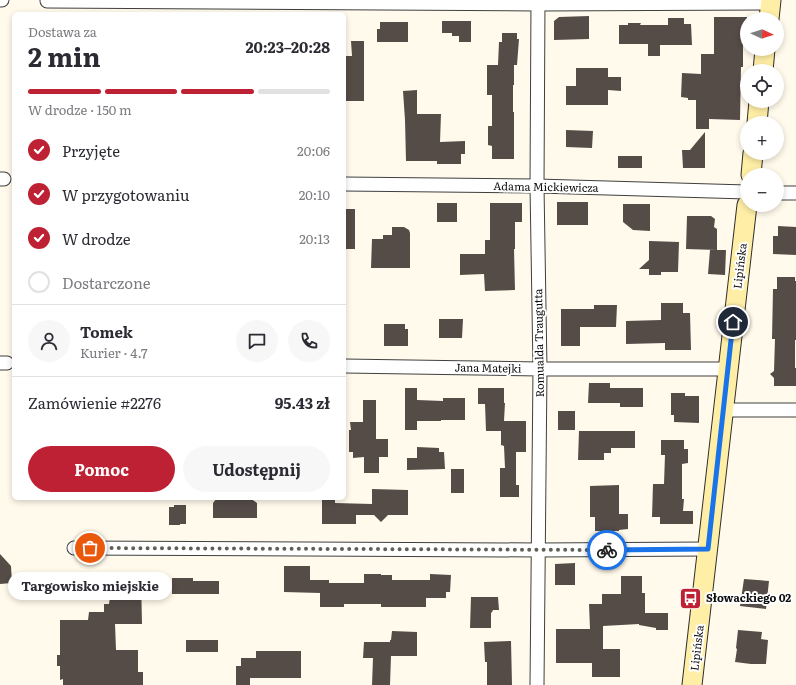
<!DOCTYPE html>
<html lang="pl">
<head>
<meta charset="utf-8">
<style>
  :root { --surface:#fff; --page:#f7f7f7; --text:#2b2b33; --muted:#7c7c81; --line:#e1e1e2; --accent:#bf2134 }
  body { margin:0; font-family:Literata,serif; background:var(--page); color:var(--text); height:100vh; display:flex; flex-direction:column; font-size:15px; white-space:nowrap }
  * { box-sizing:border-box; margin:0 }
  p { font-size:13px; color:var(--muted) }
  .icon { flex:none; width:22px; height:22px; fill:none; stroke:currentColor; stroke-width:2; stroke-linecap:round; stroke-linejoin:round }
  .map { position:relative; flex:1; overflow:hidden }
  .drawer { position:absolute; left:12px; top:12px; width:334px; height:488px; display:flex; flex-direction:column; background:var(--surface); border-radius:6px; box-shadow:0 2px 6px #0003 }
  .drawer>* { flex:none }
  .needle { width:26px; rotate:93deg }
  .buttons { position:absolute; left:740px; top:12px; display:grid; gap:8px }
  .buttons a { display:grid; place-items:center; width:44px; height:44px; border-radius:50%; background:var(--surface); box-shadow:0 2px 6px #0003; font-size:20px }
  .pin { position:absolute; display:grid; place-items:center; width:34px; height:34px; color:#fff; margin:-17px; border:2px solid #fff; border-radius:50%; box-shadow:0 1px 4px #0007 }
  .courier { position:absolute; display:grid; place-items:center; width:40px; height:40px; margin:-20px; border:3px solid #1a73e8; border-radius:50%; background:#fff; color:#222; box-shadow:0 1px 5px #0007 }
  .bubble { position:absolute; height:28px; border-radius:14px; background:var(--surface); box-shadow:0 2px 6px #0003; font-size:13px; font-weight:700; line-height:28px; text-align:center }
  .summary em { font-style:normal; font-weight:700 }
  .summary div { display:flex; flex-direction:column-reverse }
  .summary { display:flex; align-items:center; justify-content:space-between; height:68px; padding:0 16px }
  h1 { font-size:26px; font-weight:700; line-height:30px }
  .bar { display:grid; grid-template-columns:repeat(4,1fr); gap:6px 4px; align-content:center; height:48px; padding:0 16px }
  .bar i { height:5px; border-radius:3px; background:var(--line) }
  .bar .active { background:var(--accent) }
  .bar p { grid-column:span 4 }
  .line { display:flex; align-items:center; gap:10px; padding:0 16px; border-top:1px solid var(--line) }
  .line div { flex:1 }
  .round { display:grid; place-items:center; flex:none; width:42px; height:42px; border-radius:21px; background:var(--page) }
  ol { padding:0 16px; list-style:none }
  li { display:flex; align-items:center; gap:12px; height:44px }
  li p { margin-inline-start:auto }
  li .icon { padding:4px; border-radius:50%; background:var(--accent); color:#fff; stroke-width:4 }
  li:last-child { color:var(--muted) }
  li i { width:22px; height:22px; border:2px solid var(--line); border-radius:50% }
  .action { display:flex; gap:8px; margin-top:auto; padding:8px 16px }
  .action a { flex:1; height:46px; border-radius:24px; background:var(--accent); color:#fff; font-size:16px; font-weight:700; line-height:46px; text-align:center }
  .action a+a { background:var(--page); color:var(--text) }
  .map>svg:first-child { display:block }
  .building { fill:#554c48 }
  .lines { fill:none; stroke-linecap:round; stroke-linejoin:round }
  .street-casing { stroke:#3f3f3f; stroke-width:15 }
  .secondary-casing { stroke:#2e2e2e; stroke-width:21 }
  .street { stroke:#fff; stroke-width:13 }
  .secondary { stroke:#ffefa6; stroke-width:19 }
  .done { stroke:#615f5a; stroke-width:4; stroke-dasharray:0 7.2 }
  .route { stroke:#1a73e8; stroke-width:5 }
  .labels { text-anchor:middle; stroke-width:4; stroke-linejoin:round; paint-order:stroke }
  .street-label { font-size:11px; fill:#0c0c0c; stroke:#fff }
  .poi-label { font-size:11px; font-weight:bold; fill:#0c0c0c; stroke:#fff; text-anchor:start }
</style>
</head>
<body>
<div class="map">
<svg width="796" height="685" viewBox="0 0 796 685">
  <rect width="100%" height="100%" fill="#fffaeb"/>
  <path class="building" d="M589 16V39L554 40V21L559 17Z
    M714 17H747V39H743V67H741L740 120 709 119V129H696V100H688V98L681 97 682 73 701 74V54H714Z
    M668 18H684V24H691L692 45H660V56H648V44H619V25H628V23H641L640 25H668Z
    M442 21H471V42H459V36H452V33H442Z
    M380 22H408V42H377V29H380Z
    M502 33H517V39H519L517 65H514V85H513V112H514V159H492V146L488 145V126H492V95H487V65H498L499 42H502Z
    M351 41H364V101H344V82H346V56H352Z
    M576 68H608V77H621V91L608 90V105H566V86H576Z
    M417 90V114H441L440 142 465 141V154H461V164H437V161H406L405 120 403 91Z
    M566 130 593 131 592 148 566 147Z
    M705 132V168H683L682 150H690Z
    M618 156H642V168H618Z
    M557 202H588V225H557Z
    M437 203H457V222H437Z
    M490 203H522V222H515V249H514L515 290 485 291 484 274 460 275V254H485V240H490Z
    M623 204H650V231L633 230 623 222Z
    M344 209H355V249H344Z
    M687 216H711L715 219 714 227 717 229V250L686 249Z
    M778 226 796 227V255L773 254V236H778Z
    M392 227H404L409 230 410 233V268H371L372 239H383V235H392Z
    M649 241 679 242 678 272H661V275H649V269H639L649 260Z
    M710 250H726L725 275 708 274Z
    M777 277H795V281H796V340H795V368H796V386H774V378L770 374 774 371 775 339H772L773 289H777Z
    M661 303H683V313H690L691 350H665V343L626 344V321L661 320Z
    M594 305H617L616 327H580V346H561V309H594Z
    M439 319H463L462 338H439Z
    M384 324H405V329H408V346H384Z
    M589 383H610V388H643V407H620V403H588Z
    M405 388H417V400L443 401V398H465V420H441V421H417V430H405Z
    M478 388H504V403H505L504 421H526V452H516V485H519V497H500V468H505L504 446 501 445V431H486L485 404H478Z
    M671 393H685V396H699V423L674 422V415H671Z
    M363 400H376V439H388V457H379V473H364V457L353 458V452H349V430H351L350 422H363Z
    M558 411H575V430H558Z
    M579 431H635V448H611V453H604V460H578Z
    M661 440H684V449H688V463L682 464V499H684L683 511H693V524H660V517H652L653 484H664L665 455H661Z
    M417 447 439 448V452H444L445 469 407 470V458H417Z
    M451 469H464V493H451Z
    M619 485V514H628V529L619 530V531H595V517H590V486Z
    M372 489 408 490V515H388L381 522 374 515H356V524H322V498H335V503L372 504Z
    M217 498H250L257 503V518H213V503Z
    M174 505H186V524H180V525H169V507H174Z
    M0 554 11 566 12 583 0 584Z
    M575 563V585H555V564Z
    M284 566H310V580H329V583H364V574H381V575H392V580H430V574L451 575 450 592H446V598H426V607H381V604H344V607H320V593L284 592Z
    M621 576H642V593H645V613H668V630H656V628L639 625V624L603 626V649H620V677H592V663H556V629H590L589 604H602V594H621Z
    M124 578H141L142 624H115L116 650H138V672H143V685H63V679L60 680V666H57V655H60V620H88L89 612H104V604H109L110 597H122Z
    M172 578H193V581H219V594H172Z
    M744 579 769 581 766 609 740 606Z
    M471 597H498L499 610H493L492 612 491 613V628H470Z
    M738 630 762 632 761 639 768 640 766 664H751L735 662 737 649 736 648Z
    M392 631 417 632V656H391L390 685H372L373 658H363L364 642H390V640H391Z
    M186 640H218V652H186Z
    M511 641 512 685H487V662H485L484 642Z
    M256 651H301V678H250V685H236V666H241V658H256Z"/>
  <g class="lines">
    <defs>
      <path id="street" d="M0 0H2
        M47 1 538 4 771 3
        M0 179H4
        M344 184 537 186 747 192
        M777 193H796
        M0 363H7
        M344 366 540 369H728
        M724 410H796
        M74 548 539 550 708 549
        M537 685 540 369 537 186 538 0"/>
      <path id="secondary" d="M769 19 771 0
        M763 71 765 49
        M757 123 759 101
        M751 175 753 153
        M692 685 747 205"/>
    </defs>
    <use href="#street" class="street-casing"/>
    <use href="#secondary" class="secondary-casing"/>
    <use href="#street" class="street"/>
    <use href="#secondary" class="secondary"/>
  </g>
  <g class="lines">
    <path class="done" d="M90 548 607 550"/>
    <path class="route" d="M607 550 708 549 733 322"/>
  </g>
  <defs>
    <symbol id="bus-square" viewBox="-11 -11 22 22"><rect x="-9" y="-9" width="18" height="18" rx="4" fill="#bf2134" stroke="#fff"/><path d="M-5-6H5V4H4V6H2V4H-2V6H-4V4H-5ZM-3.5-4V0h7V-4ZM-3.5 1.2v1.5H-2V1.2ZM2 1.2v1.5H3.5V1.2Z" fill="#fff"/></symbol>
  </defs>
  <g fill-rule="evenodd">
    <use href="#bus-square" x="678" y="586" width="25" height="25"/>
  </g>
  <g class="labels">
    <g class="street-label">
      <text transform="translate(546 187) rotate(1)" y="4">Adama Mickiewicza</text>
      <text transform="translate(740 266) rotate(-83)" y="4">Lipińska</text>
      <text transform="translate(539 343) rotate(-91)" y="4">Romualda Traugutta</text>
      <text transform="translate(488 368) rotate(1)" y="4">Jana Matejki</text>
      <text transform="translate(697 648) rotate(-83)" y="4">Lipińska</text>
    </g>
    <g class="poi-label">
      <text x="706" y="602">Słowackiego 02</text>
    </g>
  </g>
</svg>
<div class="buttons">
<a><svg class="needle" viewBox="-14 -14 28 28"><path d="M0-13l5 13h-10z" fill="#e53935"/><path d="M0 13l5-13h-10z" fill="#7c7c81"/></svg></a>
<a><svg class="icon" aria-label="locate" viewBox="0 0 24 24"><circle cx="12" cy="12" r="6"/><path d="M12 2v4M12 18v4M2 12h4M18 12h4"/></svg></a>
<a>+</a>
<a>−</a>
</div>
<div class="pin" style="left:90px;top:548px;background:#ea580c"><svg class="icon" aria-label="bag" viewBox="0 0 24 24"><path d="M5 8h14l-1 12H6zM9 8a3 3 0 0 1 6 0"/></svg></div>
<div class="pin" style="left:733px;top:322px;background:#1f2937"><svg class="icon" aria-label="home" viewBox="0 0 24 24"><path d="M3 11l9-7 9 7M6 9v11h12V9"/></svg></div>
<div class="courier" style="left:607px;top:550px"><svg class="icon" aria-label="bike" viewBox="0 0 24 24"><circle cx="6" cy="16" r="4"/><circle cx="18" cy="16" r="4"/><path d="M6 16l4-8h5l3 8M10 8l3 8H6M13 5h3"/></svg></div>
<div class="bubble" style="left:8px;top:572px;width:164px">Targowisko miejskie</div>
<section class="drawer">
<div class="summary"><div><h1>2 min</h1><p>Dostawa za</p></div><em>20:23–20:28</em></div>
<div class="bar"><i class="active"></i><i class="active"></i><i class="active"></i><i></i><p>W drodze · 150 m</p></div>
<ol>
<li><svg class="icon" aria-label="check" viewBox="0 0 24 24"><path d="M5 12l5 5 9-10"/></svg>Przyjęte<p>20:06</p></li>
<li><svg class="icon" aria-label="check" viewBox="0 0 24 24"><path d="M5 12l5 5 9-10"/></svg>W przygotowaniu<p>20:10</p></li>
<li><svg class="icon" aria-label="check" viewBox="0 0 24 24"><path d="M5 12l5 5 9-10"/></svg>W drodze<p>20:13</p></li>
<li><i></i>Dostarczone</li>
</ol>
<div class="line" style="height:72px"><a class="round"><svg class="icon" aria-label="person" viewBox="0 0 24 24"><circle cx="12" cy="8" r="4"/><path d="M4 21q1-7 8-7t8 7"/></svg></a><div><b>Tomek</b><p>Kurier · 4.7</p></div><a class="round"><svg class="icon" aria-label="chat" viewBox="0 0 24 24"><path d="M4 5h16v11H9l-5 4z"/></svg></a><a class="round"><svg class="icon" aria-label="phone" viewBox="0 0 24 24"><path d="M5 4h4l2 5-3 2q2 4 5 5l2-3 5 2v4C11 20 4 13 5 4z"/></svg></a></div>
<div class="line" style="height:52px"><div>Zamówienie #2276</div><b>95.43 zł</b></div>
<div class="action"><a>Pomoc</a><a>Udostępnij</a></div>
</section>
</div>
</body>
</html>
